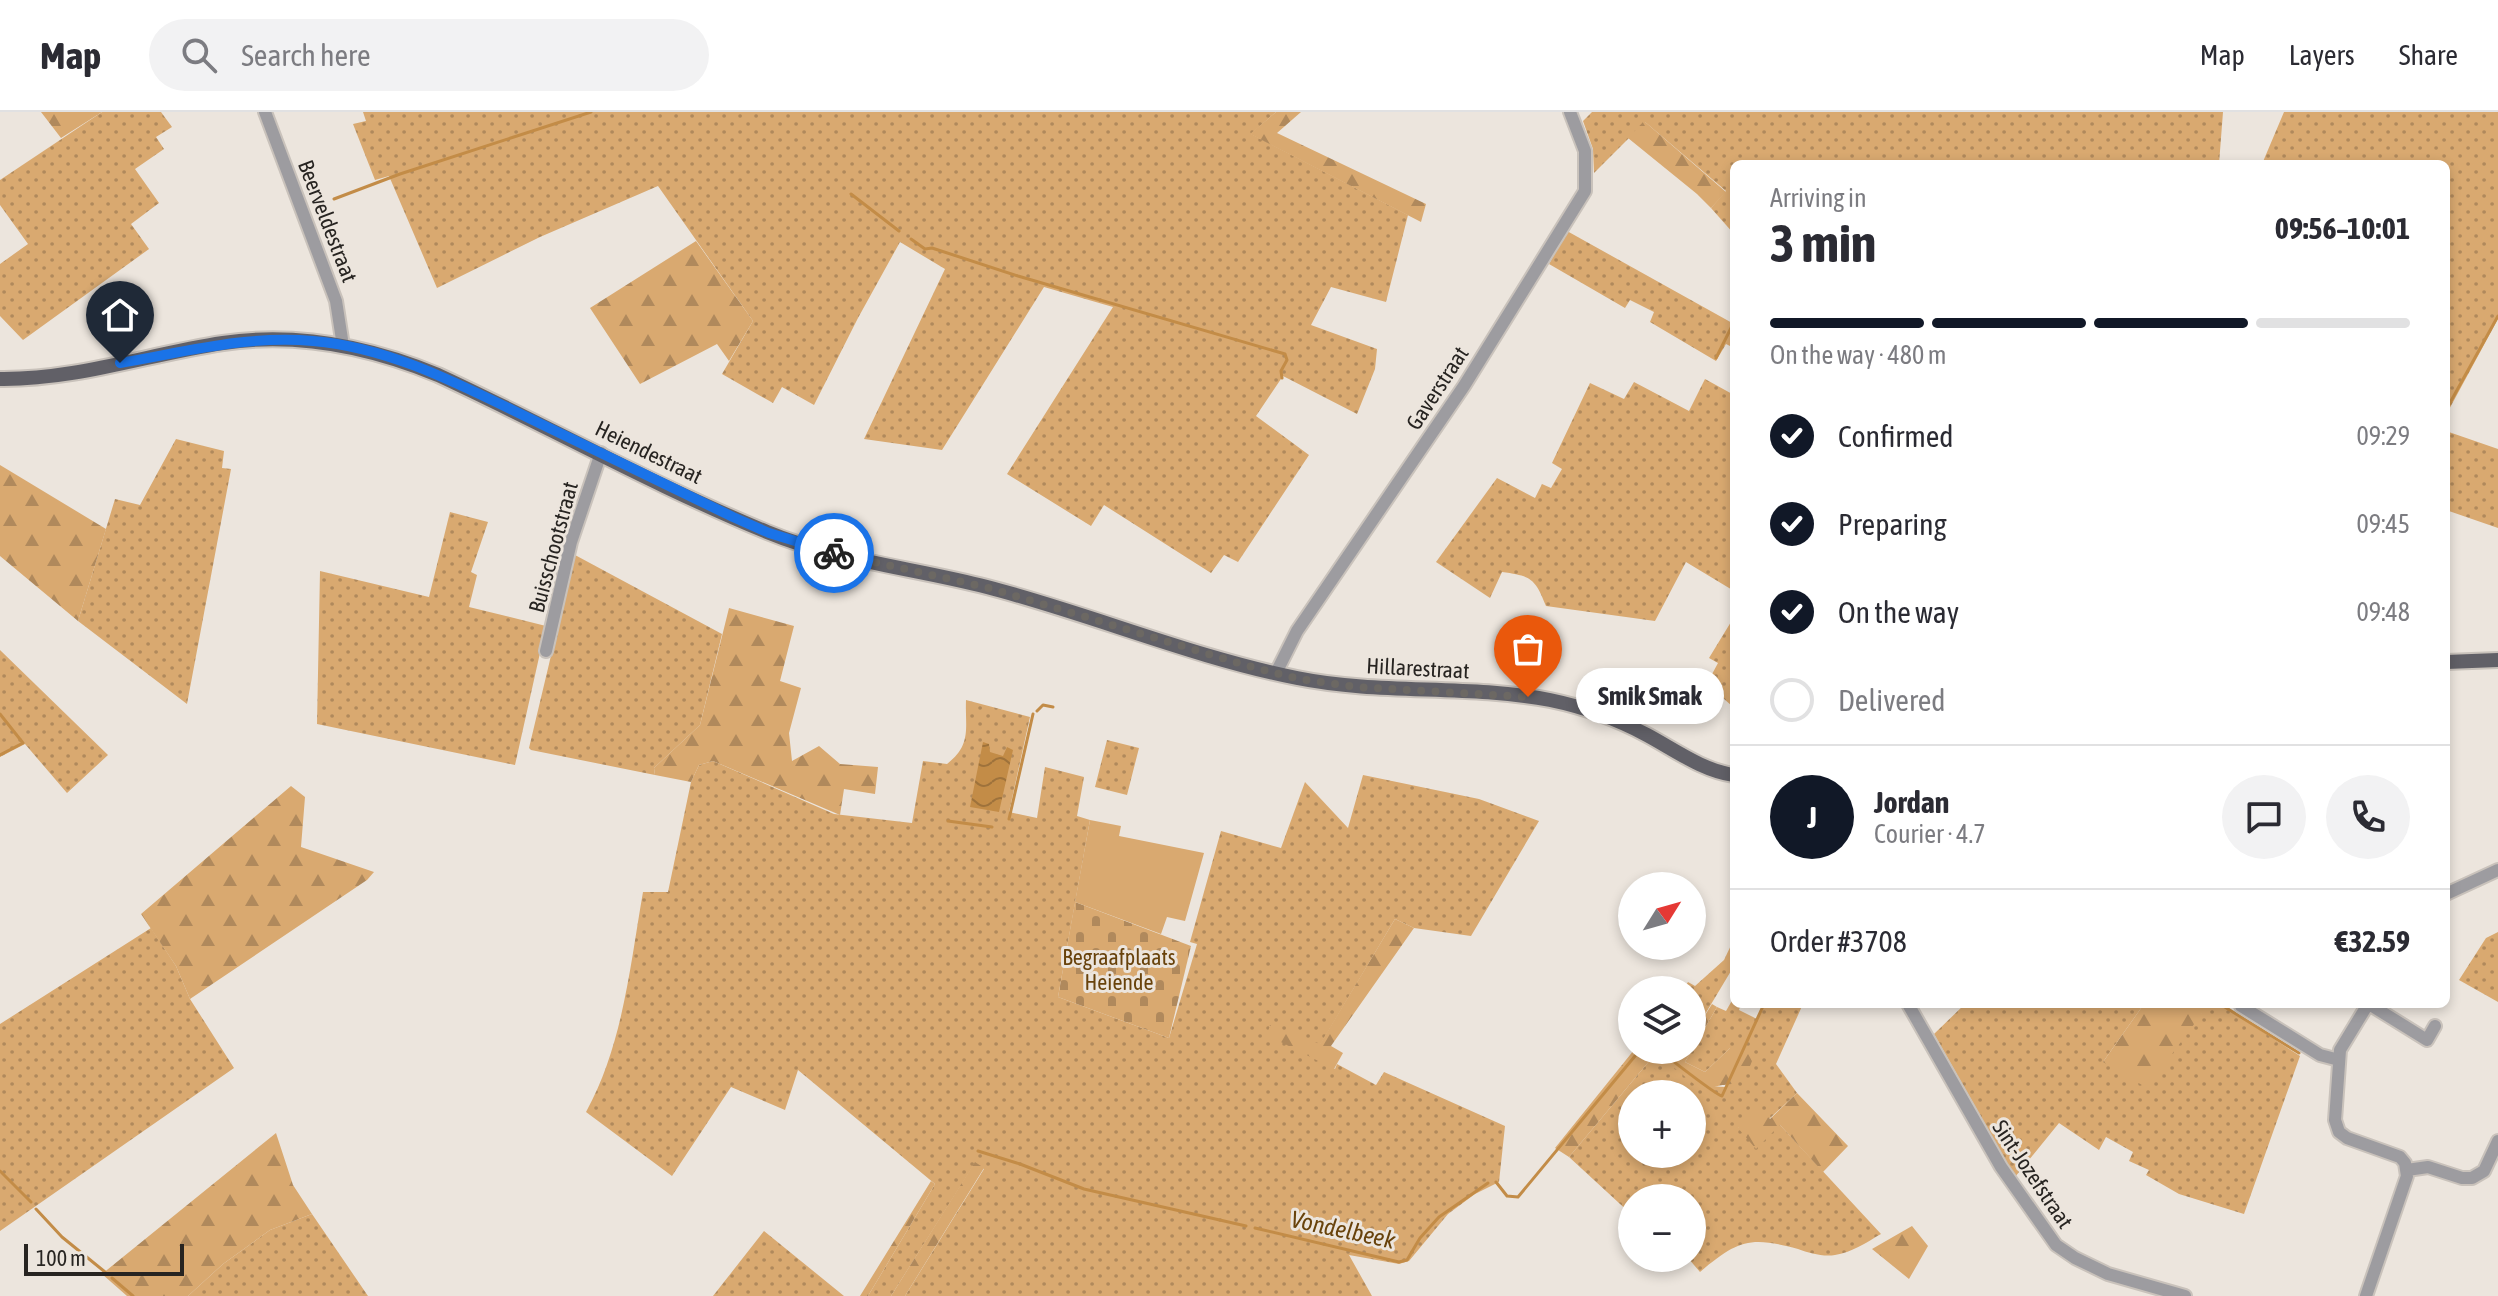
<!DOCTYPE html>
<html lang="en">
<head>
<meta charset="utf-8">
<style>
  :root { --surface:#fff; --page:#f2f2f3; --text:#2b2b33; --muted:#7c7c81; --line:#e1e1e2; --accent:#111827 }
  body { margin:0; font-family:"Asap Condensed",sans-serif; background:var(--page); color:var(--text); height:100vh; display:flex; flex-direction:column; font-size:30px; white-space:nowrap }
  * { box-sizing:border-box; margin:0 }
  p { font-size:26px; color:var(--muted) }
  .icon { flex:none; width:44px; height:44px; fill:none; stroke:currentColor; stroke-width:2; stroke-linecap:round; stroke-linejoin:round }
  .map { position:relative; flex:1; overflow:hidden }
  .sheet { position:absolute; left:1730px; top:48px; width:720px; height:848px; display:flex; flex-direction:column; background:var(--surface); border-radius:12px; box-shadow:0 4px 12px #0003 }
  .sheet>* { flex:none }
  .needle { width:52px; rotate:53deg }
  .tools { position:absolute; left:1618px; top:760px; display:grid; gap:16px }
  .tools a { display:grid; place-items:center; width:88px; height:88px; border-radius:50%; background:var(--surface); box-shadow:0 4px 12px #0003; font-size:40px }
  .scale { position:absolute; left:24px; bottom:20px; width:160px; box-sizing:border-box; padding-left:8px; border:4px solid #272421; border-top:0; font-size:22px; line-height:28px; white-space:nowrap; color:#272421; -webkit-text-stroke:6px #ece5dd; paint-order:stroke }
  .pin { position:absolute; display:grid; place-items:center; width:68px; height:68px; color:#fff; margin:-82px -34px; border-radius:50% 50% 50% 0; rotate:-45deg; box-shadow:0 0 8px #0007 }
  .pin .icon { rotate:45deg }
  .courier { position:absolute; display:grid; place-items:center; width:80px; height:80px; margin:-40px; border:6px solid #1a73e8; border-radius:50%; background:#fff; color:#222; box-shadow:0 2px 10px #0007 }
  .bubble { position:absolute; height:56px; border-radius:28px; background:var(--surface); box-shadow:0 4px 12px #0003; font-size:26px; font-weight:700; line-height:56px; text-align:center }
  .head em { font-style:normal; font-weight:700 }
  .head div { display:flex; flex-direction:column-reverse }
  .head { display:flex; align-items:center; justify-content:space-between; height:136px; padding:0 40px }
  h1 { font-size:52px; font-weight:700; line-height:60px }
  .bar { display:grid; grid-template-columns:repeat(4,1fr); gap:12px 8px; align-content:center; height:96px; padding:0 40px }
  .bar i { height:10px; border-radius:6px; background:var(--line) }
  .bar .current { background:var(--accent) }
  .bar p { grid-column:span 4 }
  .line { display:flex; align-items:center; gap:20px; padding:0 40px; border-top:2px solid var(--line) }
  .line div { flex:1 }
  .round { display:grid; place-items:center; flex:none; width:84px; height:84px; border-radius:42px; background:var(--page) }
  ol { padding:0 40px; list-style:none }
  li { display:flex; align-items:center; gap:24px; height:88px }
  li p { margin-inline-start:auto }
  li .icon { padding:8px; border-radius:50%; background:var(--accent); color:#fff; stroke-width:4 }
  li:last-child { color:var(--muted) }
  li i { width:44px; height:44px; border:4px solid var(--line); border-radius:50% }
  header { display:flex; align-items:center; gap:48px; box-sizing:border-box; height:112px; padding:0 40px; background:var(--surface); border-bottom:2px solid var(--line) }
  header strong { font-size:38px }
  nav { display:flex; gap:44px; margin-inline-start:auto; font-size:28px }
  .search { width:560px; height:72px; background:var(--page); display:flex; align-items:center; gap:20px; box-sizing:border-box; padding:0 28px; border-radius:44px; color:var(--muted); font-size:30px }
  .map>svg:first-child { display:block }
  .grass { fill:url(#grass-dots); fill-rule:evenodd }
  .forest { fill:url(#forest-firs) }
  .cemetery { fill:url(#cemetery-stones) }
  .pitch { fill:#d9a970 }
  .water { fill:url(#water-waves) }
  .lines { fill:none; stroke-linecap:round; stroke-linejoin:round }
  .stream { stroke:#c38c47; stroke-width:3 }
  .minor-casing { stroke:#c9c2bb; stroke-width:16 }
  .major-casing { stroke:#c9c2bb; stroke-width:18 }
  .minor { stroke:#9d9ca0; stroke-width:12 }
  .major { stroke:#616067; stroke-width:14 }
  .done { stroke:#6c6863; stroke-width:8; stroke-dasharray:0 14.4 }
  .route { stroke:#1a73e8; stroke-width:10 }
  .labels { text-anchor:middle; stroke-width:6; stroke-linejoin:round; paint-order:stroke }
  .street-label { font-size:22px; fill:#272421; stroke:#ece5dd }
  .park-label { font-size:22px; fill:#68420b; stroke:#ece5dd }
  .water-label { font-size:24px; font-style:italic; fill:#68420b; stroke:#ece5dd }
</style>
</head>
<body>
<header>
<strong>Map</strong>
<div class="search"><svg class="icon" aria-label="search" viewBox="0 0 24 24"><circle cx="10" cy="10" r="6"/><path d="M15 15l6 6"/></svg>Search here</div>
<nav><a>Map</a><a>Layers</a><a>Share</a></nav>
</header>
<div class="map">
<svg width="2498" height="1184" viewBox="0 0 2498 1184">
  <defs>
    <pattern id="grass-dots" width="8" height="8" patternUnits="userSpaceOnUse" patternTransform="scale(2)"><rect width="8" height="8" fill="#d9a970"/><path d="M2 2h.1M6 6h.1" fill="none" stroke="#b0895c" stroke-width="1.8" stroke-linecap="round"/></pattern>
    <pattern id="forest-firs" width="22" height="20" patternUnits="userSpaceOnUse" patternTransform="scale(2)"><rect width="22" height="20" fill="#d9a970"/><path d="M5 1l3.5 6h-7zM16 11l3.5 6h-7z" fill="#b0895c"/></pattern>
    <pattern id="cemetery-stones" width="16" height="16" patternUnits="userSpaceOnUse" patternTransform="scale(2)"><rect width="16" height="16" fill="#d9a970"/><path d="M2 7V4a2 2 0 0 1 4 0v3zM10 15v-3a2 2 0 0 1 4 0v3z" fill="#b0895c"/></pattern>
    <pattern id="water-waves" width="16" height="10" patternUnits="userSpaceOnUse" patternTransform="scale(2)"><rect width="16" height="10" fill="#c38c47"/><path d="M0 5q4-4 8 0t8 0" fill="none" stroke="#9e723b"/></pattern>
  </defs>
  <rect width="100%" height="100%" fill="#ece5dd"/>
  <path class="grass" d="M102 0H161L172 15 156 25 164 37 135 57 159 91 131 112 149 137 23 228 0 204V152L28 132 0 93V68Z
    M363 0H1276L1251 22 1408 103 1386 190 1331 175 1311 213 1377 237 1375 257 1357 302 1283 264 1256 304 1309 343 1238 450 1224 443 1211 461 1104 393 1091 414 1007 362 1113 195 1044 175 942 338 864 327 945 157 900 130 858 206 814 293 782 275 773 291 722 262 753 209 658 74 540 125 437 176 389 64 375 68 353 12 366 9Z
    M1592 0H2223L2219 52H1734V122L1711 96 1726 79 1645 10 1594 61 1593 37 1583 9Z
    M2284 0H2498V207L2446 303V52H2262Z
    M1567 119 1734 212V236L1726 232 1716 249 1650 210 1654 200 1630 188 1625 196 1549 152Z
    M1705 267 1734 283V479L1686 450 1655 509 1546 494C1535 466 1531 464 1502 460L1490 486 1436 450 1497 366 1535 386 1542 372 1551 376 1562 357 1552 351 1590 271 1624 287 1634 270 1689 299Z
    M2446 319 2498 337V416L2446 398Z
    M176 327 224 339 222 356 231 357 187 592 78 509 115 387 140 393Z
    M450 400 488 410 471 460 477 463 469 495 546 514 515 653 317 612 320 459 429 485Z
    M575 443 722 522 700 613 654 656 655 663 531 638 529 636Z
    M1734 505V592L1732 594 1715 579 1721 571 1711 564 1718 551 1709 546Z
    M0 538 108 643 67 681 25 632 0 645Z
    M966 588 1030 605 1009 700 1037 706 1045 655 1084 665 1077 704 1090 708 1058 885 1169 926 1197 832 1190 830 1221 719 1281 736 1305 670 1348 716 1363 663 1479 687 1539 709 1471 824 1414 816 1395 807 1320 933 1269 914 1335 957 1337 952 1376 973 1384 960 1505 1014 1499 1070 1475 1082 1448 1102 1409 1149 1399 1152 1349 1143 1372 1184H905L984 1057 975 1051 891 1184H868L935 1072 798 958 785 998 731 975 672 1064 586 1000C623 933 630 854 643 780H668L691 670 699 653 713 649 834 702 912 711 923 649 947 652C972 633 965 616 966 588Z
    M1107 628 1139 636 1127 683 1095 675Z
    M151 816 176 854 190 887 234 956 0 1119V912Z
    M2498 820V890L2459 868 2486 826Z
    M1734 827V854L1692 924V878H1683L1688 870 1695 874 1724 848Z
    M1734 885V892H1741L1739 898 1757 907 1765 892H1803L1776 952 1797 981 1769 1007 1738 1016 1780 1013 1881 1122C1867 1130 1851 1141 1835 1143 1823 1145 1809 1141 1798 1137 1750 1124 1738 1128 1700 1160L1688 1146H1692V1086H1632V1103L1569 1045 1656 941C1677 957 1700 976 1727 975L1730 936 1705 960 1685 950 1717 895 1726 899ZM1632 982H1692V1042H1632Z
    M1965 892H2144L2103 950 2202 901 2191 892H2220L2300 944 2244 1102 2179 1082 2146 1063 2149 1058 2129 1049 2133 1040 2106 1025 2099 1038 2059 1011 2015 1065 1934 922Z
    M312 1102 368 1184H188L223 1152 270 1118Z
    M764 1119 844 1184H713Z"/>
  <path class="forest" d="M41 0H102L61 26Z
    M1276 0H1301L1277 21 1426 92 1421 110 1250 22Z
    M1644 9 1726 80 1711 96 1697 82 1628 26Z
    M696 129 753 209 729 249 717 232 640 272 590 196Z
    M0 353 106 417 78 509 0 444Z
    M729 496 794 514 780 569 801 576 789 621 792 649 819 634 840 652 878 655 875 682 844 677 840 703 713 649 699 653 691 670 655 663 654 656 700 613Z
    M291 674 305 685 301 735 374 760 367 768 190 887 176 854 141 802Z
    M1395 807 1414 816 1331 934 1343 941 1334 957 1267 923 1270 913 1320 932Z
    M1712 892 1717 895 1685 950 1705 960 1730 936H1746L1752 949C1739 985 1723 964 1705 981L1656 941 1569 1045 1555 1036 1634 938H1692V924Z
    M2144 892H2191L2203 900 2147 976 2103 950Z
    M1797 981 1848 1034 1823 1060 1780 1013 1756 1037 1738 1016 1759 996 1770 1007Z
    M276 1021 293 1073 312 1102 270 1118 223 1152 188 1184H127L102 1162Z
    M975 1050 984 1056 905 1184H891Z
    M931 1069 935 1072 868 1184H860Z
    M1912 1114 1928 1134 1909 1167 1872 1137Z"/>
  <path class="cemetery" d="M1075 790 1191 834 1169 926 1058 885Z"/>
  <path class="pitch" d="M1090 708 1121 714 1119 724 1204 741 1185 809 1167 805 1161 822 1075 790Z"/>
  <path class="water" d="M983 630 989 632 990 640 1003 644 1007 635 1013 638 999 700 970 695Z"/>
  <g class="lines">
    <path class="stream" d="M851 82 899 119
      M334 87 400 62 591 0
      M911 127 925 137 932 136 1018 164 1285 242 1287 248 1281 259 1282 266
      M1716 246 1734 210
      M2446 298 2498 204
      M1037 599 1043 593 1053 595
      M0 602 23 631 0 643
      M1009 707 1033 602
      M948 709 992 715
      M2220 892 2299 941
      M1658 938C1670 946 1714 982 1722 984L1764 892
      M978 1039 1020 1052 1084 1077 1246 1114
      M0 1059 31 1090
      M1496 1070 1507 1084 1518 1085 1640 938
      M36 1097 62 1125 105 1160
      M1255 1116 1399 1150 1407 1148 1420 1126 1439 1105 1488 1071
      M112 1166 133 1184"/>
    <defs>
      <path id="minor" d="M265 0 336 189 343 234
        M546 539 571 430 601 341
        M1276 561 1297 519 1464 274 1585 79V39L1570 0
        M2446 782 2498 758
        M1908 892 2001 1055 2056 1133 2075 1146 2108 1162 2185 1184
        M2242 892 2241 894 2320 943 2339 948
        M2369 892 2427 928 2435 914
        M2407 1058 2428 1055 2462 1066H2472L2484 1059 2498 1029
        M2366 1184 2407 1064 2405 1051 2400 1045 2347 1026 2339 1020 2335 1008 2340 938 2368 892"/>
      <path id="major" d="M0 267C76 268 149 242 223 231 296 220 370 235 438 263 548 314 655 374 767 420 837 449 914 456 987 475 1091 502 1192 545 1297 566 1381 583 1467 572 1550 588 1584 595 1617 607 1647 623 1675 638 1703 659 1734 663
        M2446 550 2498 548"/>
    </defs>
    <use href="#minor" class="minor-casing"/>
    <use href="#major" class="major-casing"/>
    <use href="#minor" class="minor"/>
    <use href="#major" class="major"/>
  </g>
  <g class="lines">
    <path class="done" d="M834 441 989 476 1252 555 1299 567 1357 575 1528 585"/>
    <path class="route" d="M120 251C185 240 247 223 313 229 395 236 468 277 541 312 605 343 669 374 733 405L769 421 834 441"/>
  </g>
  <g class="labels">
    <g class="street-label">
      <text transform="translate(328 109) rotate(69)" y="8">Beerveldestraat</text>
      <text transform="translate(1437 276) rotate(-57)" y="8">Gaverstraat</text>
      <text transform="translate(649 340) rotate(26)" y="8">Heiendestraat</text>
      <text transform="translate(553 435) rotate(-75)" y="8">Buisschootstraat</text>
      <text transform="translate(1418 556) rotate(3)" y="8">Hillarestraat</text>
      <text transform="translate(2033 1062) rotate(56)" y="8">Sint-Jozefstraat</text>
    </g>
    <g class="park-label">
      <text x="1119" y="853">Begraafplaats<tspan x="1119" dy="25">Heiende</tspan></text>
    </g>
    <g class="water-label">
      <text transform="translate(1343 1118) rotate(12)" y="8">Vondelbeek</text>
    </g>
  </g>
</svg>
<div class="tools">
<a><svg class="needle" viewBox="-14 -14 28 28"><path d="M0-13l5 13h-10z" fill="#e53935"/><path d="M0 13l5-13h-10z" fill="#7c7c81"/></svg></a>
<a><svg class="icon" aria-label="layers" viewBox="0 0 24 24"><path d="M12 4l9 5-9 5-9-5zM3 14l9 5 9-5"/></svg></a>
<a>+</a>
<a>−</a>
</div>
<div class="scale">100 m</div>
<div class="pin" style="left:1528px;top:585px;background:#ea580c"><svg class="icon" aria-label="bag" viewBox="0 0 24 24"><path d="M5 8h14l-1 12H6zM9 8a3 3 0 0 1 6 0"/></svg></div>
<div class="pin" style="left:120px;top:251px;background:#1f2937"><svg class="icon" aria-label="home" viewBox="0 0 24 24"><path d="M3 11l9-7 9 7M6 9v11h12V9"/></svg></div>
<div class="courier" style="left:834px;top:441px"><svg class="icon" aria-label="bike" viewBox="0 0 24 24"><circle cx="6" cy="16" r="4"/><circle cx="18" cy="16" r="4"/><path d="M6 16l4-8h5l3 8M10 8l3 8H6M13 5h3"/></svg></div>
<div class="bubble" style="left:1576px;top:556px;width:148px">Smik Smak</div>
<section class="sheet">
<div class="head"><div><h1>3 min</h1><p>Arriving in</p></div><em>09:56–10:01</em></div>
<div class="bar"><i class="current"></i><i class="current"></i><i class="current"></i><i></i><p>On the way · 480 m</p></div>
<ol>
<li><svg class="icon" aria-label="check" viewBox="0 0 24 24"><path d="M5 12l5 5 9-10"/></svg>Confirmed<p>09:29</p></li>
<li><svg class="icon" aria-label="check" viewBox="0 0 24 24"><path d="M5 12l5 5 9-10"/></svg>Preparing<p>09:45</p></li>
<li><svg class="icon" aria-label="check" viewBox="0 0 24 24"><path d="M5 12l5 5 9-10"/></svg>On the way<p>09:48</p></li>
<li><i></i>Delivered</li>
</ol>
<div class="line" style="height:144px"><b class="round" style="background:var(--accent);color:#fff">J</b><div><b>Jordan</b><p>Courier · 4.7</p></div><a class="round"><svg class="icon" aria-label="chat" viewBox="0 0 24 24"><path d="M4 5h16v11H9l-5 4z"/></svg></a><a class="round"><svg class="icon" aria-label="phone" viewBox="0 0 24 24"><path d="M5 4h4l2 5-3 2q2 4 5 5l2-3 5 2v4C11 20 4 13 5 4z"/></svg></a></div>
<div class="line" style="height:104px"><div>Order #3708</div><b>€32.59</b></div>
</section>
</div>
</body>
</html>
